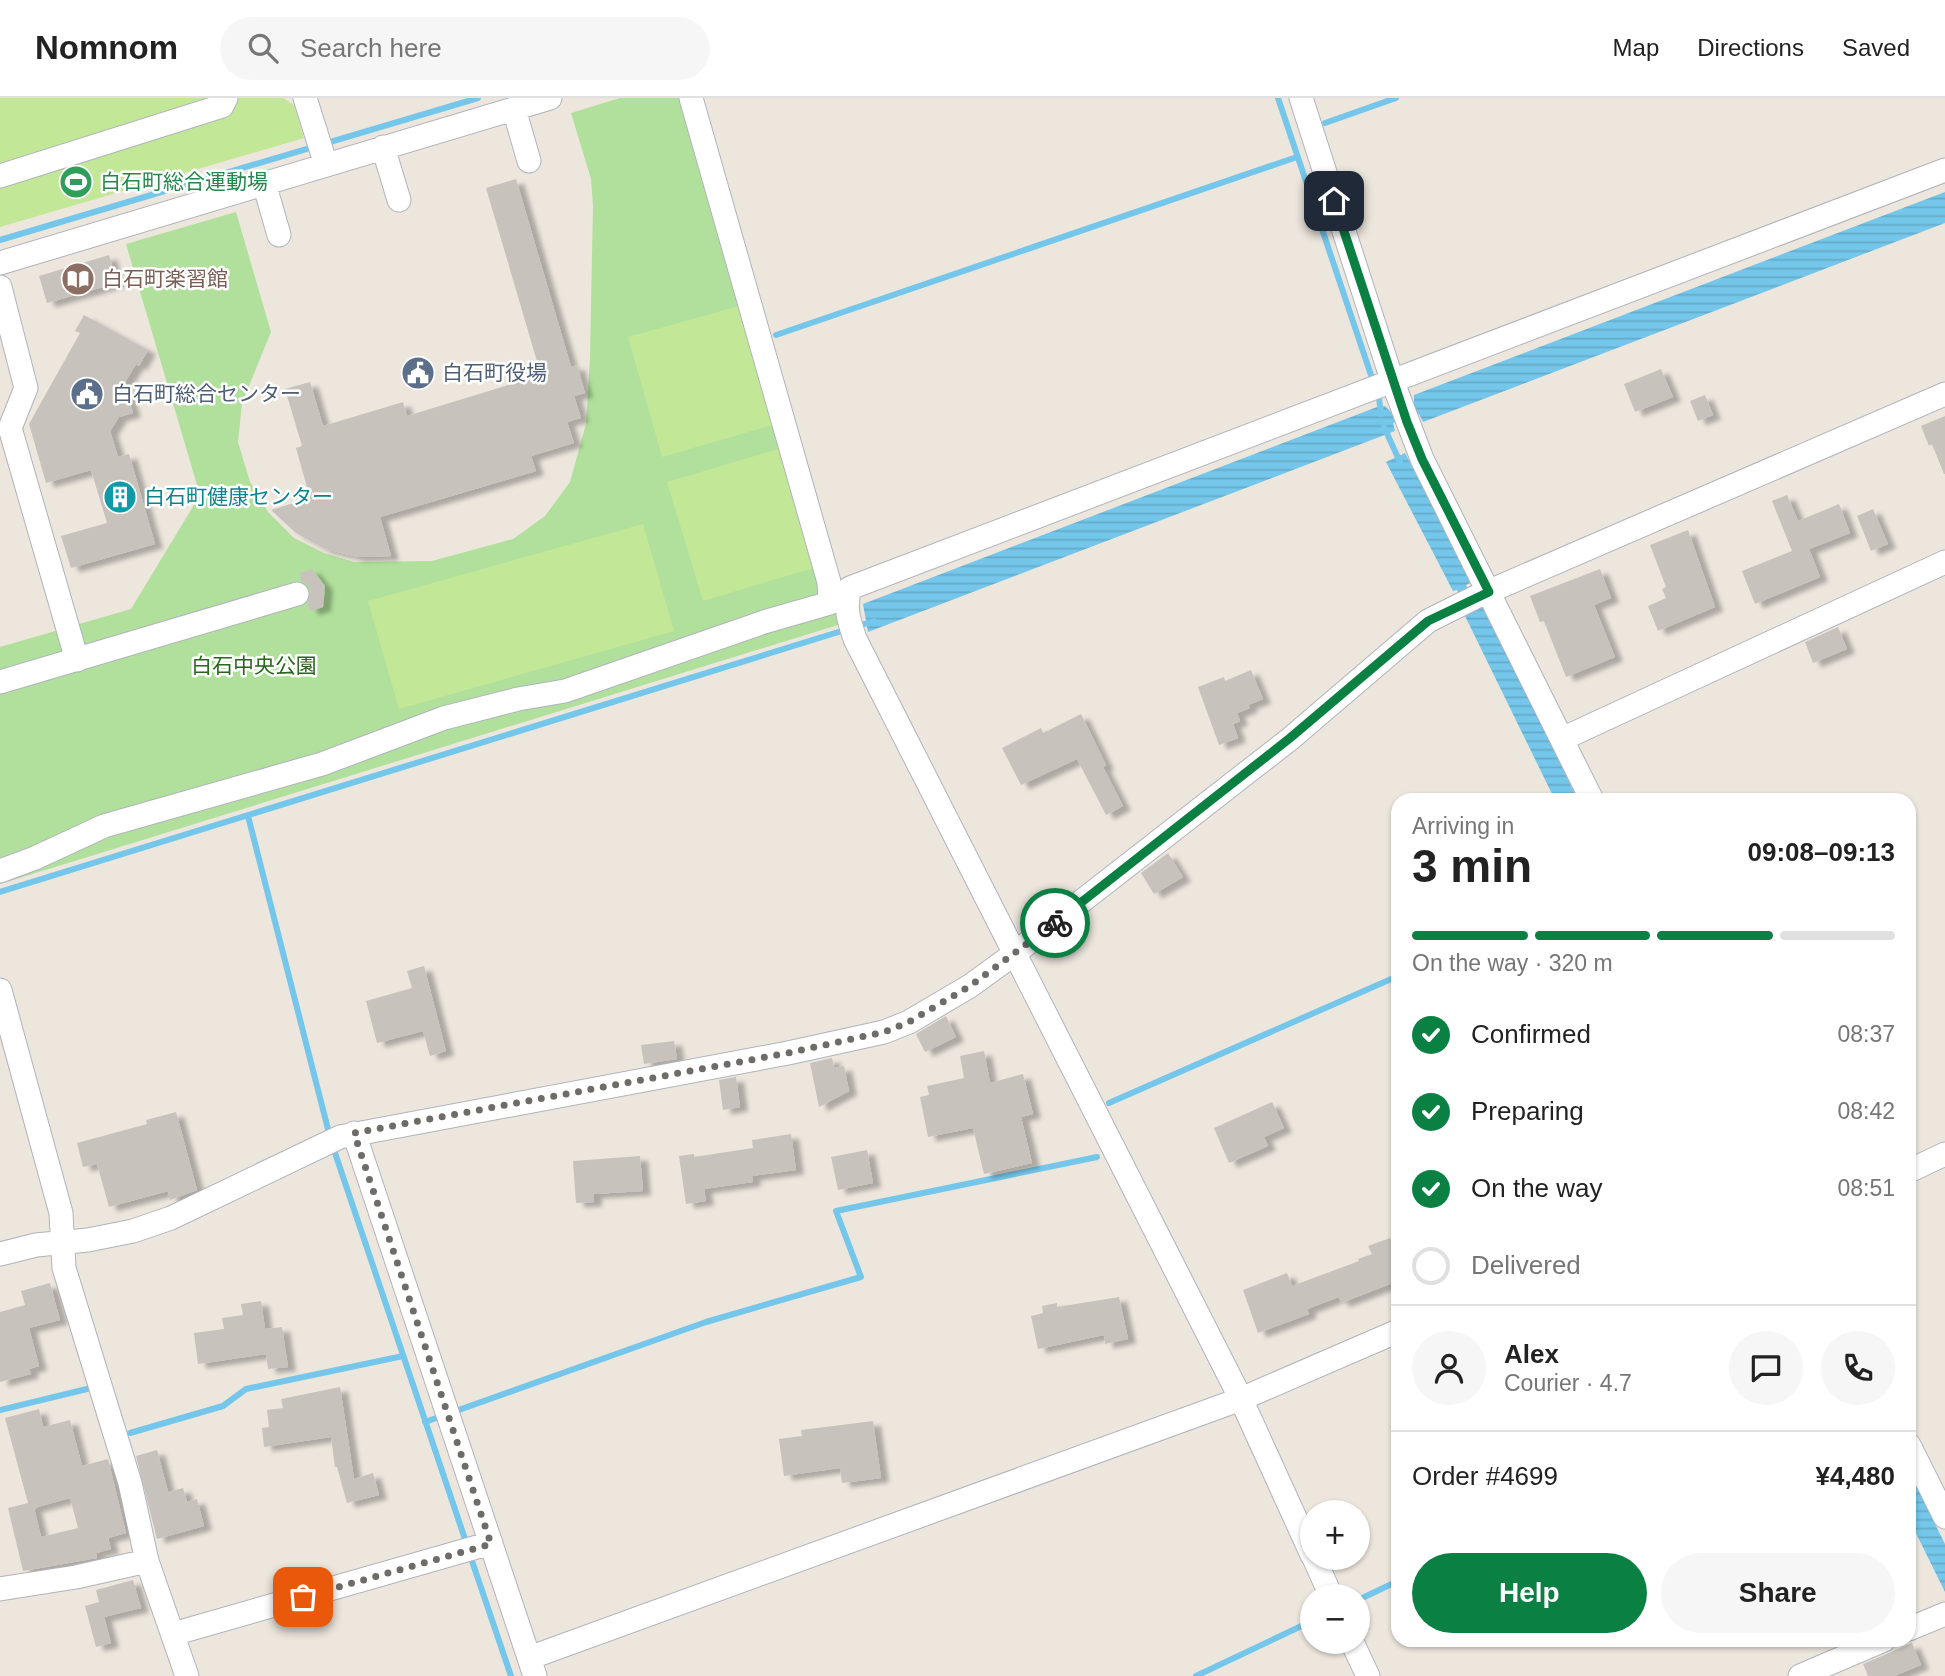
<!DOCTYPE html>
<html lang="en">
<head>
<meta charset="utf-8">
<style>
  :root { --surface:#fff; --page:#f6f6f6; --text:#222; --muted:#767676; --line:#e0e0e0; --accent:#0b8043 }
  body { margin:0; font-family:Arial,"Noto Sans JP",sans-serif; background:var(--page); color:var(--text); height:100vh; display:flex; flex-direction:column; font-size:26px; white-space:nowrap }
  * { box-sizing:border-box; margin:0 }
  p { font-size:23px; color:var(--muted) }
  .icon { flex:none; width:38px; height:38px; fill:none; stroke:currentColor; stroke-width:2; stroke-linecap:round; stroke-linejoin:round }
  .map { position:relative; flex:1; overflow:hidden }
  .sheet { position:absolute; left:1391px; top:695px; width:525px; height:854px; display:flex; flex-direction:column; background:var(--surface); border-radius:21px; box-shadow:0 2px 5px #0004 }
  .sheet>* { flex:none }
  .controls { position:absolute; left:1300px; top:1402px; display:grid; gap:14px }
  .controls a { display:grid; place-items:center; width:70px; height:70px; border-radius:50%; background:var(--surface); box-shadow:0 2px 5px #0004; font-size:35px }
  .pin { position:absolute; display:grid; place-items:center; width:60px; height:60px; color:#fff; margin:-30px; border-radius:14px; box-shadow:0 4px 10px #0006 }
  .courier { position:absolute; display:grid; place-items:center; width:70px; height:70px; margin:-35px; border:5px solid #0b8043; border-radius:50%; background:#fff; color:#222; box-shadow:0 2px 9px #0007 }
  .summary em { font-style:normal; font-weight:700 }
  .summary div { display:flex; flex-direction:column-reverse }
  .summary { display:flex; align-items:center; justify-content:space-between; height:119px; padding:0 21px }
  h1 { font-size:46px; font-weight:700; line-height:52px }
  .bar { display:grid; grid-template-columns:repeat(4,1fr); gap:10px 7px; align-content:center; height:84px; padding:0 21px }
  .bar i { height:9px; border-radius:5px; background:var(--line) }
  .bar .on { background:var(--accent) }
  .bar p { grid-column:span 4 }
  .line { display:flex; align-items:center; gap:18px; padding:0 21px; border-top:2px solid var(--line) }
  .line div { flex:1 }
  .round { display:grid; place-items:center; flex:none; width:74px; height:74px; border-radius:37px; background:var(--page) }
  ol { padding:0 21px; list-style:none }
  li { display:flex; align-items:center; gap:21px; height:77px }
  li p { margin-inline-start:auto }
  li .icon { padding:7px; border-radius:50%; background:var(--accent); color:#fff; stroke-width:4 }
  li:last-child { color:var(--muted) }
  li i { width:38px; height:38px; border:4px solid var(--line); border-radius:50% }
  .button { display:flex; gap:14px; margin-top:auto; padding:14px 21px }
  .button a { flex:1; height:80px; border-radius:42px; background:var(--accent); color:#fff; font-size:28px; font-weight:700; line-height:80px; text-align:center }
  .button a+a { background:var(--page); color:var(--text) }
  header { display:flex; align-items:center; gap:42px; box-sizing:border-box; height:98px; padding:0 35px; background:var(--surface); border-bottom:2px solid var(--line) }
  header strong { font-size:33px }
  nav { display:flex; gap:38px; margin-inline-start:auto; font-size:24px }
  .search { width:490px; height:63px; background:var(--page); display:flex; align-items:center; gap:18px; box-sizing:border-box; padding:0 24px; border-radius:38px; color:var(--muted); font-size:26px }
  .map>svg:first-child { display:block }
  .park { fill:#b0e09b }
  .pitch { fill:#c2e797 }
  .water { fill:url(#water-rules) }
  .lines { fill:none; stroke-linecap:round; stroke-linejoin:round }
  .stream { stroke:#74c6ea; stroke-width:6 }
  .building { fill:#c7c3bc; fill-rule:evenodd; filter:url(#shadow) }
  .minor-casing { stroke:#b0b3bd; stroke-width:25 }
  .minor { stroke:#fff; stroke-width:23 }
  .done { stroke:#6e6c69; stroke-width:7; stroke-dasharray:0 12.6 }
  .route { stroke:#0b8043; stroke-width:9 }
  .labels { text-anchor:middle; stroke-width:5; stroke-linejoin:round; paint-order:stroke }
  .leisure-label { font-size:21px; fill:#27864d; stroke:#fff; text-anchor:start }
  .education-label { font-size:21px; fill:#785e54; stroke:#fff; text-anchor:start }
  .service-label { font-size:21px; fill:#4e5e75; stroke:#fff; text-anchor:start }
  .culture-label { font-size:21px; fill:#0d838f; stroke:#fff; text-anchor:start }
  .park-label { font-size:21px; fill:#29651d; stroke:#fff }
</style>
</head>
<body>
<header>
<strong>Nomnom</strong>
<div class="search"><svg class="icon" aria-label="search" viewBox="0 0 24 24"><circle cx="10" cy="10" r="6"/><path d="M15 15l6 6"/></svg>Search here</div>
<nav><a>Map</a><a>Directions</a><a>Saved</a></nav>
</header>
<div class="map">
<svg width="1945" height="1578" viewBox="0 0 1945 1578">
  <defs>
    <pattern id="water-rules" width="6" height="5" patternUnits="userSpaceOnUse" patternTransform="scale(1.75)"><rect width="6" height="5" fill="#74c6ea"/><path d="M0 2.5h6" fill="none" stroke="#65aac9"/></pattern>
    <filter id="shadow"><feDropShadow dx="8" dy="4.5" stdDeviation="2" flood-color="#0004"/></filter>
  </defs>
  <rect width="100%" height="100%" fill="#ece6dd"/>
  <path class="park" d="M620 0H695L837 486 838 527 0 786V549L131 511 200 397 126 146 236 114 271 234 242 305 238 344 250 384 268 414 294 440 324 455 354 464 432 463 513 441 545 418 570 384 586 326 590 260 593 107 591 81 571 15Z"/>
  <path class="pitch" d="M0 0H283L294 7 304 40 0 129Z
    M746 206 780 325 662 359 628 239Z
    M785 349 820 468 703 503 667 384Z
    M643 426 674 533 399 611 368 503Z"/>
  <path class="water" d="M1945 94V125L1423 324 1419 316 1393 325 1395 333 868 534 863 506 1377 309 1385 308 1391 314 1414 305V297Z
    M1405 355 1472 484 1466 487 1477 512 1484 509 1578 702H1555L1465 518 1469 516 1457 492 1453 493 1386 364Z
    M1909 1374 1945 1446V1494L1909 1421Z"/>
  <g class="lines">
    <path class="stream" d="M1278 0 1372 280
      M1325 25 1396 0
      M0 142 478 0
      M776 237 1297 59
      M1379 300 1381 316
      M1384 329 1400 364
      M248 718 330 1039
      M0 794 874 523
      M1109 1005 1398 878
      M333 1049 467 1447
      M0 1312 87 1291
      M425 1324 706 1224 861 1179 836 1113 1097 1059
      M130 1335 223 1308 246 1291 403 1258
      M470 1457 511 1578
      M1358 1502 1398 1483
      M1196 1578 1312 1523"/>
  </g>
  <path class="building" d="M516 81 571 269 577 267 585 295 574 298 581 320 567 324 574 345 531 358 536 373 380 419 391 458 358 459 325 451 296 435 271 412 310 400 296 350 302 348 285 291 310 284 323 328 403 304 407 318 541 277 486 90Z
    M109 157 117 185 47 205 39 178Z
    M84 217 148 252 139 268 136 266 124 286 133 315 119 319 110 333 118 359 129 356 155 446 71 470 61 438 107 425 91 372 46 385 29 326 80 235 75 233Z
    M1661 271 1673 299 1635 314 1624 286Z
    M1705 297 1713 317 1698 323 1690 303Z
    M1945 318V376H1944L1932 346 1929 348 1921 328Z
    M1787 397 1798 423 1839 406 1850 435 1809 451 1820 479 1755 506 1742 473 1792 453 1772 403Z
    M1873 411 1888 446 1871 453 1857 418Z
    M1688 432 1715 509 1658 533 1648 508 1666 500 1662 491 1666 489 1650 447Z
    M312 471 325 488 323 509 311 513 307 505 311 493 307 486 301 483 300 475Z
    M1600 471 1611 500 1594 507 1615 559 1566 579 1544 523 1540 524 1530 498Z
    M1838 529 1847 551 1813 565 1805 544Z
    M1251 572 1263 601 1248 607 1250 610 1237 615 1240 623 1233 626 1238 640 1219 647 1198 589 1224 579 1225 583Z
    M1081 616 1106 667 1103 669 1123 708 1106 717 1077 661 1021 687 1002 650 1041 630 1043 635Z
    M1168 755 1183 779 1154 796 1141 775Z
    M424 868 446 953 430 958 423 933 377 945 366 903 412 890 407 873Z
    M946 918 956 939 925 954 916 936Z
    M674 943 677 961 644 966 641 947Z
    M984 953 990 985 1023 976 1033 1016 1021 1019 1032 1065 984 1076 973 1030 928 1039 920 999 929 997 927 988 964 980 960 958Z
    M832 960 834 970 844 968 849 993 819 1009 810 965Z
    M736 979 740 1009 723 1012 719 982Z
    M1272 1004 1284 1030 1264 1039 1268 1048 1229 1065 1214 1030Z
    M176 1014 197 1092 170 1102 168 1093 109 1109 97 1066 83 1069 77 1045 147 1026 146 1022Z
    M791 1036 796 1072 752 1078 753 1084 704 1091 706 1103 686 1106 679 1058 694 1056V1059L753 1050 752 1042Z
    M867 1052 873 1085 838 1092 831 1059Z
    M640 1058 643 1093 594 1096V1104L576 1105 573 1063Z
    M1390 1140 1398 1162V1183L1341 1205 1339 1199 1307 1211 1309 1216 1258 1235 1243 1192 1287 1175 1292 1188 1359 1163 1358 1161 1372 1156 1368 1148Z
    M50 1185 60 1222 29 1230 39 1268 29 1271 31 1276 0 1284V1214L25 1207 21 1193Z
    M1119 1199 1128 1241 1105 1246 1104 1237 1038 1251 1031 1218 1043 1215 1042 1208 1057 1205V1209Z
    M261 1203 265 1231 282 1229 288 1269 268 1271 266 1256 198 1266 194 1235 224 1231 222 1220 243 1217 241 1206Z
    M340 1289 354 1381 373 1375 379 1397 347 1405 337 1369H335L331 1339 264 1349 262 1330 269 1329 267 1312 283 1310 281 1301Z
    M39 1311 43 1329 70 1322 82 1368 108 1361 126 1435 108 1440 111 1451 96 1455 97 1460 23 1473 8 1410 28 1405 5 1320ZM70 1400 78 1430 41 1439 34 1410Z
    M873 1323 881 1380 842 1385 840 1370 784 1378 779 1341 802 1338 801 1332Z
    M157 1352 168 1394 183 1390 187 1404 197 1401 204 1428 157 1441 136 1358Z
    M133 1482 141 1510 104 1519 111 1545 96 1549 85 1508 99 1504 96 1492Z
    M1912 1545 1921 1567 1894 1578H1868L1863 1566Z"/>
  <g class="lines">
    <defs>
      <path id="minor" d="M305 0 326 67
        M1301 0 1392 282 1422 361 1592 702
        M514 11 529 63
        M383 49 399 102
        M0 78 222 8 226 0
        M264 85 279 137
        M0 165 550 0
        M0 189 26 290 10 330 77 562
        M0 584 297 496
        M1562 641 1945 464
        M0 773 35 760 104 728 322 666 444 620 518 601 565 593 764 524 830 505 829 484 691 0
        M0 892 61 1115 64 1170 130 1385 147 1463 187 1578
        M354 1035 535 1578
        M1909 1073 1945 1056
        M0 1156 36 1147 88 1142 133 1133 171 1120 340 1039 788 955 884 934 909 924 970 888 1014 856 1290 641 1428 523 1476 499 1945 296
        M1909 1347 1945 1419
        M1312 1457 1241 1301 855 541C849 523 844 509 850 490L1945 72
        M1314 1460 1331 1498
        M0 1491 76 1479 147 1463
        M1909 1531 1945 1516
        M173 1536 491 1445
        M1352 1544 1368 1578
        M529 1560 1241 1301 1398 1233
        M1800 1578 1884 1542"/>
    </defs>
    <use href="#minor" class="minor-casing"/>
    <use href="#minor" class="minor"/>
  </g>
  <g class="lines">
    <path class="done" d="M303 1499 491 1446 354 1035 788 955 884 934 909 924 970 888 1055 825"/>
    <path class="route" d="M1055 825 1290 640 1428 523 1489 494 1422 361 1407 324 1334 103"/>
  </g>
  <defs>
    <symbol id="stadium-disc" viewBox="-11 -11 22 22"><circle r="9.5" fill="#2e9e5b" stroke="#fff"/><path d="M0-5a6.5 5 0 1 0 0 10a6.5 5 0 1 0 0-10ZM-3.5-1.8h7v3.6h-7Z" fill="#fff"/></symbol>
    <symbol id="library-disc" viewBox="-11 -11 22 22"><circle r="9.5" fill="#8d6e63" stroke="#fff"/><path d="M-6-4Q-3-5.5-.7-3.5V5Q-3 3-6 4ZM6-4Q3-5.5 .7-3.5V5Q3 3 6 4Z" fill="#fff"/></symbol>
    <symbol id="civic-disc" viewBox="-11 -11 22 22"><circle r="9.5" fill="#5c6f8a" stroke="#fff"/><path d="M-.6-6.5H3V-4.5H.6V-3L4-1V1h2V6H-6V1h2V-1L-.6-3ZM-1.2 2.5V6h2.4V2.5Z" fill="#fff"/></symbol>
    <symbol id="building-disc" viewBox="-11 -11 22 22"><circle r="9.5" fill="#0f9aa8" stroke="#fff"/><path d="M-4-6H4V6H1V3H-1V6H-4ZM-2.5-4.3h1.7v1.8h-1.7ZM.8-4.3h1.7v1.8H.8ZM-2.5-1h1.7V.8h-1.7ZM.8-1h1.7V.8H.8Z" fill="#fff"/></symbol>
  </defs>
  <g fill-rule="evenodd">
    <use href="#stadium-disc" x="57" y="65" width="38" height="38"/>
    <use href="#library-disc" x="59" y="162" width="38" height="38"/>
    <use href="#civic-disc" x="399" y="256" width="38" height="38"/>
    <use href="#civic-disc" x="68" y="277" width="38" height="38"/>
    <use href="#building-disc" x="101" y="380" width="38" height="38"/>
  </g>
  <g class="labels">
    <g class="leisure-label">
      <text x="100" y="91">白石町総合運動場</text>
    </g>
    <g class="education-label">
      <text x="102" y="188">白石町楽習館</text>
    </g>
    <g class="service-label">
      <text x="442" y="282">白石町役場</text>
      <text x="112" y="303">白石町総合センター</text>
    </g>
    <g class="culture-label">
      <text x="144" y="406">白石町健康センター</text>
    </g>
    <g class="park-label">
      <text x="254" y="575">白石中央公園</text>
    </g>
  </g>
</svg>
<div class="controls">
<a>+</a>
<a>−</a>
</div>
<div class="pin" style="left:303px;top:1499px;background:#ea580c"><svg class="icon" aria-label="bag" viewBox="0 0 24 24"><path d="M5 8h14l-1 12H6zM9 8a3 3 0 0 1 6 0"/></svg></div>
<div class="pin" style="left:1334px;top:103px;background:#1f2937"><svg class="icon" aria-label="home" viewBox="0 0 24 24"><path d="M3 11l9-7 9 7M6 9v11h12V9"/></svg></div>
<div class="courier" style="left:1055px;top:825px"><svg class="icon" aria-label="bike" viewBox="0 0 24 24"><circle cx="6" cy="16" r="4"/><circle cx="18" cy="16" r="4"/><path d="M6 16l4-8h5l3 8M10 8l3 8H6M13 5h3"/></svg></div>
<section class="sheet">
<div class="summary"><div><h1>3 min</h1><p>Arriving in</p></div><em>09:08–09:13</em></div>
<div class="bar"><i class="on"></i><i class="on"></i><i class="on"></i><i></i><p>On the way · 320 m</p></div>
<ol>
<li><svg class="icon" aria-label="check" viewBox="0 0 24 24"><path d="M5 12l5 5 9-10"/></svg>Confirmed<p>08:37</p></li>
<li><svg class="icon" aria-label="check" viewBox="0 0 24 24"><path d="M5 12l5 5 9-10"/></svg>Preparing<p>08:42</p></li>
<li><svg class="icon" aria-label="check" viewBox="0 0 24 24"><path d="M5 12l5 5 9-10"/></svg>On the way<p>08:51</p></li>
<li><i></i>Delivered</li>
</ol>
<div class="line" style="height:126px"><a class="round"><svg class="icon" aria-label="person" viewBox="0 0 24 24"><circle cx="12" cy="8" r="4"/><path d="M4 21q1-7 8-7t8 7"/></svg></a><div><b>Alex</b><p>Courier · 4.7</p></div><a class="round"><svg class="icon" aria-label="chat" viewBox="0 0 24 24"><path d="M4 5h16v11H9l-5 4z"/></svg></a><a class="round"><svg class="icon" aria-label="phone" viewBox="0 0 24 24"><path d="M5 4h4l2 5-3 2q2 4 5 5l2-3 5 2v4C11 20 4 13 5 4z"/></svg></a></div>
<div class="line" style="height:91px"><div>Order #4699</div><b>¥4,480</b></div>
<div class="button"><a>Help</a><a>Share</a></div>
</section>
</div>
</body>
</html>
